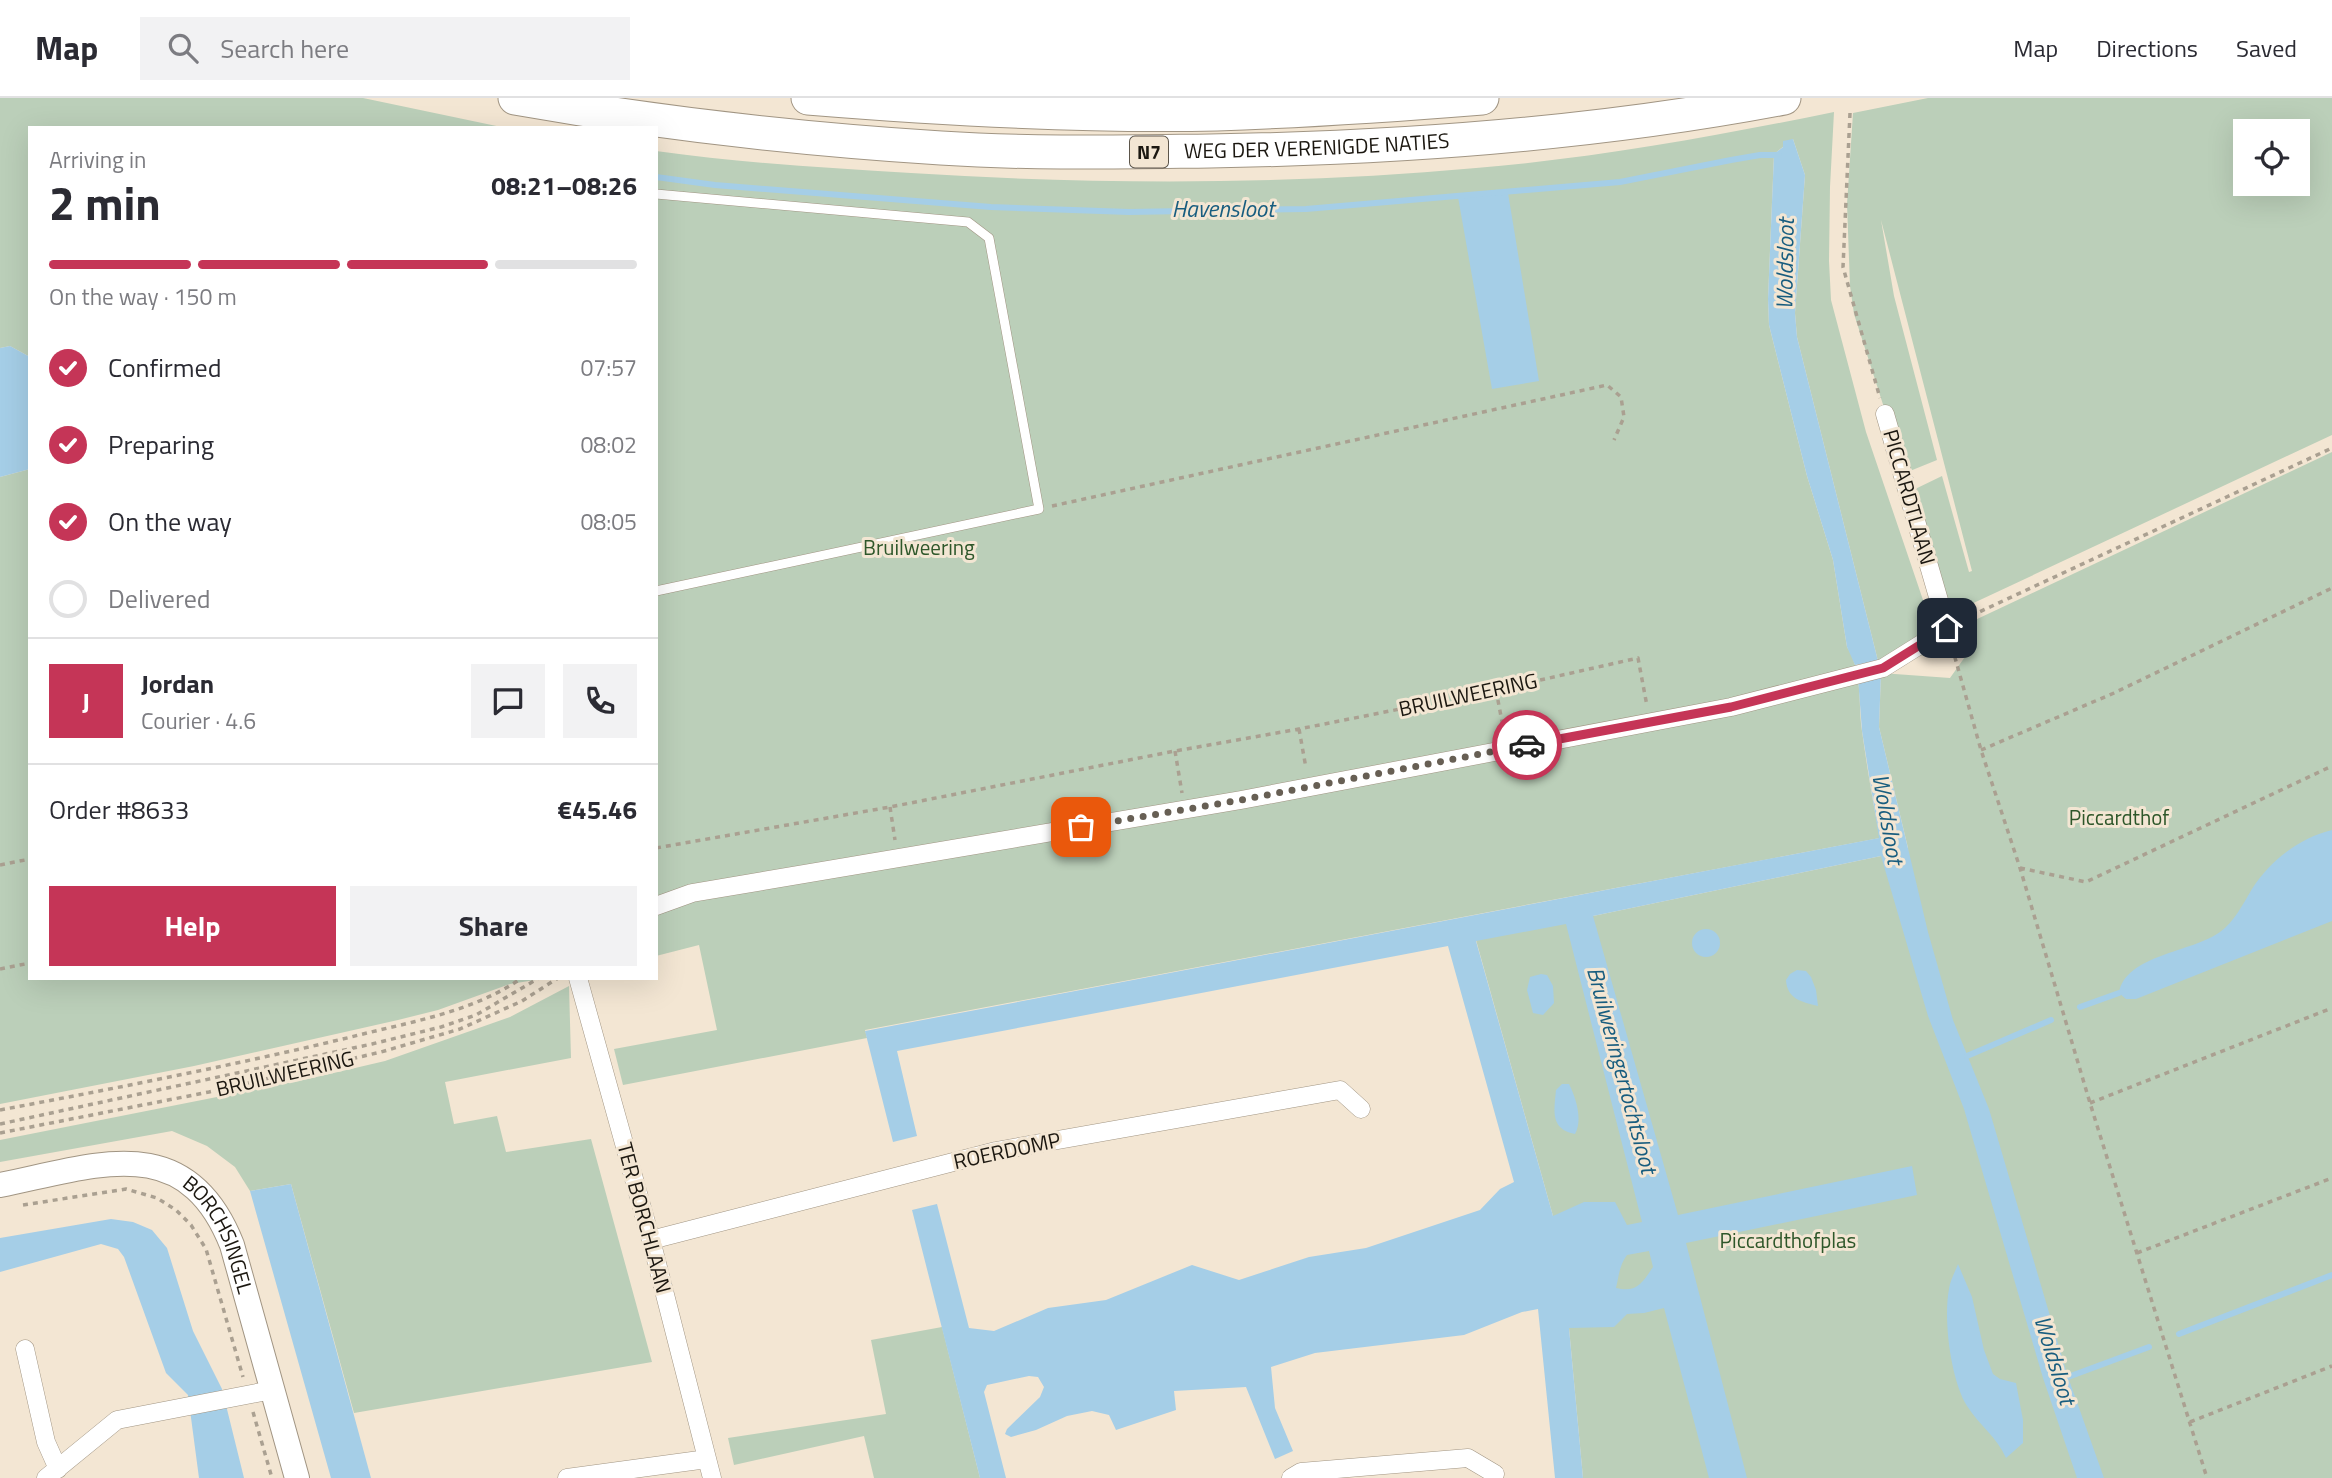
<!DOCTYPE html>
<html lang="en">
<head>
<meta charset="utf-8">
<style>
  :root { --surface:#fff; --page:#f2f2f3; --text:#2b2b33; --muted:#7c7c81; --line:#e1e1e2; --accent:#c53557 }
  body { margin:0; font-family:"Titillium Web",sans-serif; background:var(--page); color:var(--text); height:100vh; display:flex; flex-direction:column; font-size:26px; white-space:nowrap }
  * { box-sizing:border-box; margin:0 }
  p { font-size:23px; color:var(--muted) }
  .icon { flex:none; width:38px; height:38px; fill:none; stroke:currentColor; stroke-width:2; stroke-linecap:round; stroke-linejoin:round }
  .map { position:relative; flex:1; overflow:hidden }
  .sheet { position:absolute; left:28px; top:28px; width:630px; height:854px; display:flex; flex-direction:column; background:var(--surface); border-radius:0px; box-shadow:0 7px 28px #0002 }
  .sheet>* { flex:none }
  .fabs { position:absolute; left:2233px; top:21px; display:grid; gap:14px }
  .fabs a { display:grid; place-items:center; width:77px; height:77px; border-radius:0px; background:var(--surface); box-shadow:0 7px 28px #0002; font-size:35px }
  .pin { position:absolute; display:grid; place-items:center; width:60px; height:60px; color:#fff; margin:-30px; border-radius:14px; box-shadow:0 4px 10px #0006 }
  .courier { position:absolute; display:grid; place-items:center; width:70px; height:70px; margin:-35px; border:5px solid #c53557; border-radius:50%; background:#fff; color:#222; box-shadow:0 2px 9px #0007 }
  .headline em { font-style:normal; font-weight:700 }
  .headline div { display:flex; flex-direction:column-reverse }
  .headline { display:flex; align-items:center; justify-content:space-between; height:119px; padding:0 21px }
  h1 { font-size:46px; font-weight:700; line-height:52px }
  .bar { display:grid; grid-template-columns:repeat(4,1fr); gap:10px 7px; align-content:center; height:84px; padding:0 21px }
  .bar i { height:9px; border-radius:5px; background:var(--line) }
  .bar .active { background:var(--accent) }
  .bar p { grid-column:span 4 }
  .line { display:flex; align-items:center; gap:18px; padding:0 21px; border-top:2px solid var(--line) }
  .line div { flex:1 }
  .round { display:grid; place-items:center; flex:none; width:74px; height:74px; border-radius:0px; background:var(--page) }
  ol { padding:0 21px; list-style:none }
  li { display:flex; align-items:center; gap:21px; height:77px }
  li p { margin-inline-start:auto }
  li .icon { padding:7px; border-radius:50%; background:var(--accent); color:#fff; stroke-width:4 }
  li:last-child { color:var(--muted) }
  li i { width:38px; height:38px; border:4px solid var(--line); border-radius:50% }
  .primary-button { display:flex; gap:14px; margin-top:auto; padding:14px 21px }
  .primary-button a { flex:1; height:80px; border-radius:0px; background:var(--accent); color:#fff; font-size:28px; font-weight:700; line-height:80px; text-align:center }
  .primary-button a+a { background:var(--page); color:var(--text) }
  header { display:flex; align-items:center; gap:42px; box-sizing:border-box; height:98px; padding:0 35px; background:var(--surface); border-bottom:2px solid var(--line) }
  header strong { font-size:33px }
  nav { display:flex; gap:38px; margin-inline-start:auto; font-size:24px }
  .search { width:490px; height:63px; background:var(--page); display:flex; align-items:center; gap:18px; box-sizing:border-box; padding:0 24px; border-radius:0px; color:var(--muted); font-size:26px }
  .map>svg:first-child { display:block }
  .green { fill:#bbcfb9; fill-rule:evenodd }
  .water { fill:#a5cee7; fill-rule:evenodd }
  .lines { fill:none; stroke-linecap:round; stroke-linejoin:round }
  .stream { stroke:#a5cee7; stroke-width:6 }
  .lane-casing { stroke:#a19583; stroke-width:10 }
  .street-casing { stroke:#a19583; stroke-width:19 }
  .secondary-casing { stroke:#a19583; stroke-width:26 }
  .highway-casing { stroke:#a19583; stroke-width:35 }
  .path { stroke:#aaa091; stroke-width:3.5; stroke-dasharray:5 5; stroke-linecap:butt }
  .lane { stroke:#fff; stroke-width:9 }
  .street { stroke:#fff; stroke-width:18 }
  .secondary { stroke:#fff; stroke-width:24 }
  .highway { stroke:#fff; stroke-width:33 }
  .done { stroke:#675f54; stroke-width:7; stroke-dasharray:0 12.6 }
  .route { stroke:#c53557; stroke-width:9 }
  .labels { text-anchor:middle; stroke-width:6; stroke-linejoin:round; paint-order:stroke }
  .shield { fill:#f3e6d3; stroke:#5c554a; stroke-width:2 }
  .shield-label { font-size:19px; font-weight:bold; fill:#1b1710 }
  .street-label { font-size:21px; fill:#1b1710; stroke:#f3e6d3 }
  .park-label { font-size:21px; fill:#2e572a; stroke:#f3e6d3 }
  .water-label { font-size:23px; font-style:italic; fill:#185d7f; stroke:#f3e6d3 }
</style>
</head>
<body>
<header>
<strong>Map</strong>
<div class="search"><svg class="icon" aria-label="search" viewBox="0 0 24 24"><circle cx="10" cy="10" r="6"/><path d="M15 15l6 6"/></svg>Search here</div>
<nav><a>Map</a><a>Directions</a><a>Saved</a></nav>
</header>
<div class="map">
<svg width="2332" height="1380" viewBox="0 0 2332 1380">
  <rect width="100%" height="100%" fill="#f3e6d3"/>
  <path class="green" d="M0 0H363L506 30H30V259L10 248 0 250Z
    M1928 0H2332V337L1950 516 1911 393 1942 378 1969 474 1972 473 1881 122 1894 198 1937 362 1905 375 1854 216 1850 188 1847 106 1853 15ZM2245 33H2298V86H2245Z
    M1834 14 1830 89 1829 163 1831 202 1866 334 1941 555 1878 563 1797 239 1795 215 1805 77 1793 41 1774 56 1768 201 1769 227 1807 378 1833 462 1847 549C1863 574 1858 605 1862 633 1867 669 1873 705 1880 740L865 932 867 940 623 987 614 951 717 932 699 847 656 858V53C741 65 826 70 911 75 1100 87 1288 87 1476 70 1596 60 1716 38 1834 14Z
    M2332 354V1380H1583L1569 1230 1553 1118 1476 842 1566 825 1593 818 1881 758 1908 750 1879 629 1881 575 1950 580 1967 556 1958 530Z
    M30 371V880H548L510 886 438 912 398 922 194 968 0 1006V379Z
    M569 888 571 960 445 984 454 1026 497 1018 506 1054 591 1041 652 1264 354 1315 291 1086 250 1093 235 1069 207 1048 172 1033 0 1064V1042L308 981 385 963 510 919Z
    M942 1229 980 1380H874L864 1338 734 1367 728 1340 886 1316 871 1242Z"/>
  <path class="water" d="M1793 41 1805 77 1795 215 1797 239 1878 563 1855 567 1847 549 1833 462 1807 378 1769 227 1768 201 1774 56 1783 49V43Z
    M1508 95 1539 283 1492 291 1458 99Z
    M10 248 30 259V371L0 379V250Z
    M1881 575 1879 629 1928 834 1953 922 1989 1011 2068 1279 2104 1380H2077L2043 1280 1964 1011 1928 918 1881 758 1593 818 1678 1117 1912 1068 1917 1097 1686 1145 1747 1380H1709L1664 1210 1644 1215 1627 1216 1614 1229 1569 1230 1583 1380H1555L1538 1211 1522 1214 1464 1237 1315 1255 1271 1269 1275 1310 1293 1353 1275 1361 1246 1289 1174 1293 1176 1312 1116 1332 1109 1317 1092 1313 1067 1318 1036 1332 1011 1339 1005 1336 1007 1331 1040 1299 1044 1289 1038 1279 1029 1278 987 1287 984 1294 1006 1380H980L912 1112 937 1106 969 1230 994 1233 1048 1210 1106 1202 1192 1167 1239 1182 1309 1159 1366 1150 1480 1112 1500 1091 1514 1084 1448 848 897 953 917 1038 893 1044 865 933 1879 740 1862 633 1858 580ZM1566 826 1642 1124 1627 1127 1615 1104H1584L1553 1118 1476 843ZM1649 1153 1653 1169C1642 1185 1637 1195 1616 1190 1619 1178 1619 1168 1627 1157Z
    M2332 732V823L2136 901H2126L2119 895C2125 857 2193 854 2220 834 2234 824 2243 806 2252 791 2270 763 2299 740 2332 732Z
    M1692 845a14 14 0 1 1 28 0a14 14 0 1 1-28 0Z
    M1797 872 1806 873 1811 879 1816 892 1818 908C1802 904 1787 901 1786 882L1790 876Z
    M1541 876 1547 877 1553 888 1554 905 1543 917 1533 915 1527 892 1530 879Z
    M1562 986H1569C1576 1000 1583 1022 1575 1036 1550 1031 1554 1013 1556 992Z
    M291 1086 371 1380H331L250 1093Z
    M111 1121 133 1124 152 1132 167 1150 193 1233 222 1291 244 1380H199L188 1297 166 1275 124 1159 118 1151 101 1146 0 1174V1140Z
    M1958 1166 1972 1199 1984 1252 1993 1276 2000 1281 2016 1285 2023 1322V1345L2006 1360C1997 1339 1979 1327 1967 1308 1951 1282 1943 1222 1949 1191 1950 1183 1955 1174 1958 1166Z"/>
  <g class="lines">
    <path class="stream" d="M656 79 715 87 991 109 1129 114 1306 111 1620 84 1731 62 1760 57H1779
      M2080 909 2119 895
      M1967 958 2051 922
      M2179 1236 2332 1177
      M2068 1279 2149 1249"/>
    <defs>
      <path id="lane" d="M656 96 968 124 989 140 1039 411 656 493"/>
      <path id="street" d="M656 808 692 795 1241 702 1731 609 1883 570 1947 530 1885 316
        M578 880 651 1142 712 1380
        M651 1142 996 1053 1340 992 1361 1011
        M25 1251 46 1344 58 1371
        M46 1380 117 1322 272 1292
        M567 1380 707 1361
        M1291 1380 1301 1374 1468 1360 1495 1376"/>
      <g id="secondary">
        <path id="s1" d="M0 1087C95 1068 186 1030 232 1147L297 1380"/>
      </g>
      <g id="highway">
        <path id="s2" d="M515 0C656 25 799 41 941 50 1031 56 1121 54 1210 53 1402 50 1595 36 1784 0"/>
        <path d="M808 0C944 11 1081 19 1217 16 1305 13 1394 7 1482 0"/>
      </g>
    </defs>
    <use href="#lane" class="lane-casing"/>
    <use href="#street" class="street-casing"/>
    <use href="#secondary" class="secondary-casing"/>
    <use href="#highway" class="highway-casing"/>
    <path class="path" d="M1850 15 1843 169 1880 300
      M1052 408 1607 287 1621 299 1624 319 1614 342
      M1962 522 2332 350
      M1952 549 1981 652 2020 770 2090 1005 2207 1380
      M1496 592 1504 634
      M1299 631 1306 670
      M1981 652 2114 595 2332 490
      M1175 653 1182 695
      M890 709 895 742
      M656 750 890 709 1175 653 1299 631 1496 592 1638 560 1647 608
      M0 767 30 761
      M2020 770 2086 784 2332 668
      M0 871 30 865
      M2090 1005 2332 910
      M0 1012C117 990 235 967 351 939 409 924 471 915 522 880
      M0 1026 372 946 441 929 476 917 539 880
      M0 1035 209 994 381 954 460 931 522 903 558 880
      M23 1107 126 1091 157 1100 176 1112 191 1127 206 1151 243 1279
      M2137 1155 2332 1080
      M253 1314 272 1380
      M2190 1324 2332 1268"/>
    <use href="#lane" class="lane"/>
    <use href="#street" class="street"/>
    <use href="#secondary" class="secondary"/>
    <use href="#highway" class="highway"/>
  </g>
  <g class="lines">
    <path class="done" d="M1081 729 1241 702 1527 647"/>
    <path class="route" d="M1527 647 1731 609 1883 570 1947 530"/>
  </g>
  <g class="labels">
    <rect class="shield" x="1130" y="38.5" width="38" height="31" rx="5"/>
    <g class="shield-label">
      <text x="1149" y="61">N7</text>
    </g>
    <g class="street-label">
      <text dy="7" stroke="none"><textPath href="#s2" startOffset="805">WEG DER VERENIGDE NATIES</textPath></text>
      <text transform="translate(1909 399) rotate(74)" y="7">PICCARDTLAAN</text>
      <text transform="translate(1468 597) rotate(-12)" y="7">BRUILWEERING</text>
      <text transform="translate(285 976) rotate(-13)" y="7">BRUILWEERING</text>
      <text transform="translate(1007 1053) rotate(-12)" y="7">ROERDOMP</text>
      <text transform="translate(644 1120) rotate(75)" y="7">TER BORCHLAAN</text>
      <text dy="7" stroke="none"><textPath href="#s1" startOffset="256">BORCHSINGEL</textPath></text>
    </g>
    <g class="park-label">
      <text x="919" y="457">Bruilweering</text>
      <text x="2119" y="727">Piccardthof</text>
      <text x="1788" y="1150">Piccardthofplas</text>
    </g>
    <g class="water-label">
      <text x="1223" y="119">Havensloot</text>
      <text transform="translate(1785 166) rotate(-89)" y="8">Woldsloot</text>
      <text transform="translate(1888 721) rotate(80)" y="8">Woldsloot</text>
      <text transform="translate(1622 972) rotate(75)" y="8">Bruilweringertochtsloot</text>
      <text transform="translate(2055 1262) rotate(73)" y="8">Woldsloot</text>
    </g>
  </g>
</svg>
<div class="fabs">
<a><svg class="icon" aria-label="locate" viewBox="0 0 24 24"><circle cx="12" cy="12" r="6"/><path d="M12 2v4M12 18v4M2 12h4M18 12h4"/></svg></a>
</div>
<div class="pin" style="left:1081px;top:729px;background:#ea580c"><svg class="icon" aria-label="bag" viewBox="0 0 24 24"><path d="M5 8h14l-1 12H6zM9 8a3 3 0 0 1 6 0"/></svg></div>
<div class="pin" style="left:1947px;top:530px;background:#1f2937"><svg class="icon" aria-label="home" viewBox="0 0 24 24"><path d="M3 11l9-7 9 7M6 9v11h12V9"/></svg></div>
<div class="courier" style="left:1527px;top:647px"><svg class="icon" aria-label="car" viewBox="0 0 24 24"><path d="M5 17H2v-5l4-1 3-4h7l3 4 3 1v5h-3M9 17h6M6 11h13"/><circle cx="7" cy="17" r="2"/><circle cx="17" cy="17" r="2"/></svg></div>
<section class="sheet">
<div class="headline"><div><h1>2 min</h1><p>Arriving in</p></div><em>08:21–08:26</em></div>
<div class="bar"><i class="active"></i><i class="active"></i><i class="active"></i><i></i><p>On the way · 150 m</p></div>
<ol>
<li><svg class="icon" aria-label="check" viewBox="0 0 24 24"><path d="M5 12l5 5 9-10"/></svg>Confirmed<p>07:57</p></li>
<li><svg class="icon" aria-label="check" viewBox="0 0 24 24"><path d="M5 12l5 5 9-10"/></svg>Preparing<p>08:02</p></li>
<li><svg class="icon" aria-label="check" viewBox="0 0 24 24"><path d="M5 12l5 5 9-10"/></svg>On the way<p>08:05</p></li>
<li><i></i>Delivered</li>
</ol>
<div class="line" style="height:126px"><b class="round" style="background:var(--accent);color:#fff">J</b><div><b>Jordan</b><p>Courier · 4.6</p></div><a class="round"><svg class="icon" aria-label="chat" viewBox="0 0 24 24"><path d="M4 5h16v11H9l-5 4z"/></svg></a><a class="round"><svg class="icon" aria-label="phone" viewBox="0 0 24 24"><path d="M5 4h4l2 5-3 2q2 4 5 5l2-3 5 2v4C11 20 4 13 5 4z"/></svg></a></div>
<div class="line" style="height:91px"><div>Order #8633</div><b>€45.46</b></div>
<div class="primary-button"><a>Help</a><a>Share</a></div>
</section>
</div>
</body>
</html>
